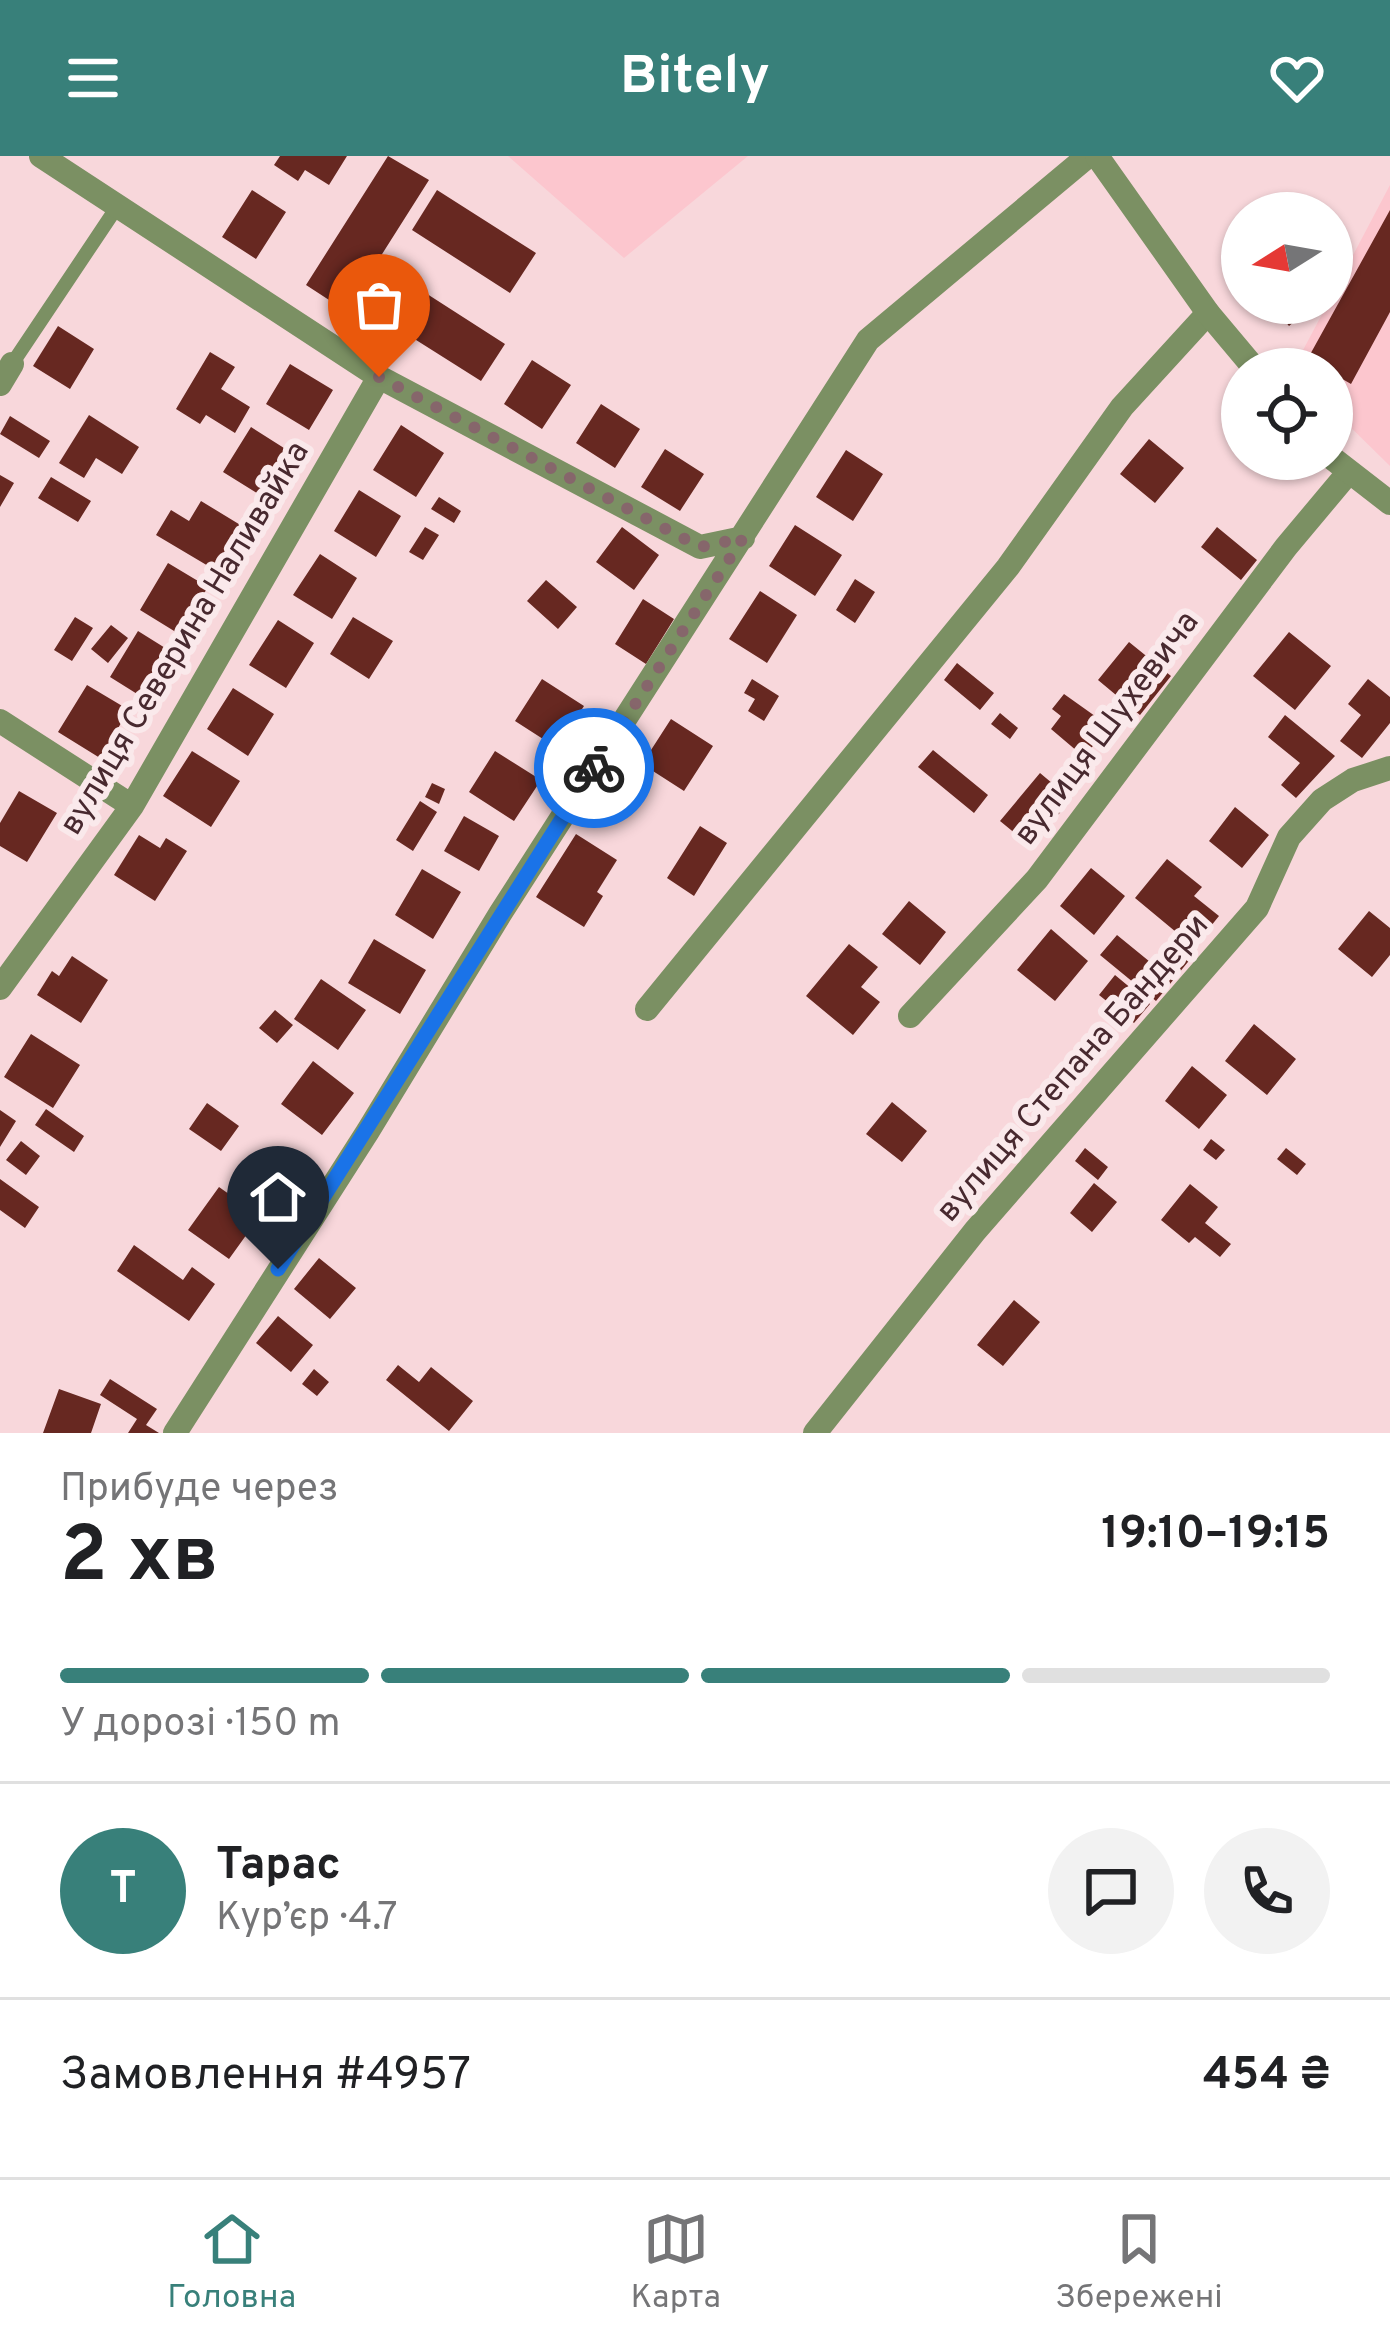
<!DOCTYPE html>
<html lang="uk">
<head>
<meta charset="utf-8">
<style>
	body { margin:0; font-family:Overpass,sans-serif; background:#f2f2f2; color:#202124; height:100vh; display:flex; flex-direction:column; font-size:45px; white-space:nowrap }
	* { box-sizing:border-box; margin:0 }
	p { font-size:39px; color:#757577 }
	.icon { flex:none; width:66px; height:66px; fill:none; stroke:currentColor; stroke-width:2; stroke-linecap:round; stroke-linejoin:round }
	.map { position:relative; height:1277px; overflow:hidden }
	.sheet { display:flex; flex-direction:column; background:#fff; flex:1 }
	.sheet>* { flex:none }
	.needle { width:78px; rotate:259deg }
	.controls { position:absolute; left:1221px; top:36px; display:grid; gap:24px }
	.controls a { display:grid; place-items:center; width:132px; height:132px; border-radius:50%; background:#fff; box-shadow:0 3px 9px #0004; font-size:60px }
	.pin { position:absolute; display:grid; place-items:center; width:102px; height:102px; color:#fff; margin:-123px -51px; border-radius:50% 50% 50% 0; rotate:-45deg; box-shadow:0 0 12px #0007 }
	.pin .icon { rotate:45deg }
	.courier { position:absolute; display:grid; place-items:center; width:120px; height:120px; margin:-60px; border:9px solid #1a73e8; border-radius:50%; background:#fff; color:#222; box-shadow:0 3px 15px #0007 }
	.head em { font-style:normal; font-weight:700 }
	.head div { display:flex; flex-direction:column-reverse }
	.head { display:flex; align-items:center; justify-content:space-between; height:204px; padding:0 60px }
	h1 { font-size:78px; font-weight:700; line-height:90px }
	.bar { display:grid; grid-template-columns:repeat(4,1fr); gap:18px 12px; align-content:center; height:144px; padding:0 60px }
	.bar i { height:15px; border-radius:9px; background:#e0e0e0 }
	.bar .selected { background:#38807a }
	.bar p { grid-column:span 4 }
	.line { display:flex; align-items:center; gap:30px; padding:0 60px; border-top:3px solid #e0e0e0 }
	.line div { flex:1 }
	.round { display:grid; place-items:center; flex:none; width:126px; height:126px; border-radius:63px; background:#f2f2f2 }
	header { display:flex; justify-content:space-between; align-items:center; height:156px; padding:0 60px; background:#38807a; color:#fff; font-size:54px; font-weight:700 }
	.menu { display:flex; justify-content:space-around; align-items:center; height:168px; border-top:3px solid #e0e0e0; background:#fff; font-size:33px; color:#757577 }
	.menu a { display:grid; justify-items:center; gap:6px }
	.menu .selected { color:#38807a }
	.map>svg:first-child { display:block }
</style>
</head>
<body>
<header><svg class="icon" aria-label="menu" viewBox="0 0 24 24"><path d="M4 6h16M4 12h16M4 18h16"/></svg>Bitely<svg class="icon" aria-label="heart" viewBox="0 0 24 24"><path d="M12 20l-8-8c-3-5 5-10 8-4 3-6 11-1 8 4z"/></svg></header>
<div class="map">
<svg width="1390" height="1277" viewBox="0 0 1390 1277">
	<rect width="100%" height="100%" fill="#f8d7db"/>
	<path fill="#fcc6ce" d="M508,0H748L624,102Z
		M1390,29V310L1332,253V213H1293L1328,147H1332V139Z"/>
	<path fill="#672821" d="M280,0H347L329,29L305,14L298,25L274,9Z
		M388,0L429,24L346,155L306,129Z
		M252,34L286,56L256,103L222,81Z
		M437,34L536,97L510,137L412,74Z
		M1390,54V156L1351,228L1332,217V213L1307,204Z
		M410,127L505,188L481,225L386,165Z
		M1270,147H1316L1289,170Z
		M58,170L94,193L70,233L33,210Z
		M210,196L235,211L221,233L250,251L235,277L206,259L200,268L176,253Z
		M532,204L571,229L542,273L504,248Z
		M290,208L333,234L309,274L266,248Z
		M601,248L640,273L615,312L576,287Z
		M89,259L139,291L122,318L96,302L84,322L59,307Z
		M10,260L50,285L39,302L0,278Z
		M401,269L444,297L416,341L373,314Z
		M251,271L295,299L268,344L223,316Z
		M1149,283L1184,312L1155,347L1120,318Z
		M665,293L704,318L680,355L641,331Z
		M846,294L883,318L853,365L816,341Z
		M0,319L14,327L0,351Z
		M51,321L91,345L78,366L38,342Z
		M359,334L401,360L376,401L334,375Z
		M439,341L461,355L454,367L431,353Z
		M201,345L247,373L220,417L156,379L171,354L189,365Z
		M795,369L842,399L815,440L769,410Z
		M425,371L439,379L423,404L409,396Z
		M622,371L659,399L634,434L596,406Z
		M1217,371L1257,404L1241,424L1201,391Z
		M320,398L357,422L332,463L293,439Z
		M168,407L208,431L179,478L140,454Z
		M855,423L875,436L855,467L836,454Z
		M546,424L577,451L558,473L527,445Z
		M760,435L797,459L767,507L729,483Z
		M643,443L674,463L646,508L615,488Z
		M75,461L93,472L72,505L54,494Z
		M353,461L393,485L369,523L330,498Z
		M278,464L314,487L286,532L249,509Z
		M111,469L128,482L108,507L91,493Z
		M138,475L170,495L142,541L110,521Z
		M1289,476L1331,510L1295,554L1253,520Z
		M1129,486L1171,520L1140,559L1098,524Z
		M957,507L994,537L980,554L944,524Z
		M542,523L584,550L557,592L515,565Z
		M752,523L779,540L764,565L748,555L755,543L744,537Z
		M1368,523L1390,541V567L1362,602L1340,585L1361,559L1348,548Z
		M87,529L129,554L100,602L58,576Z
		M233,532L274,558L248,600L207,573Z
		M1064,538L1109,570L1084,601L1051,573L1061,560L1052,553Z
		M1000,557L1018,572L1010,583L991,568Z
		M1285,559L1335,600L1296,642L1281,629L1300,607L1268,581Z
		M671,563L713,590L684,635L642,608Z
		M933,594L988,639L974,657L918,611Z
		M192,595L240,625L211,671L163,640Z
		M495,595L541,624L514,665L469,636Z
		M1040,617L1071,643L1032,691L1000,665Z
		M432,627L445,633L439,648L425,641Z
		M19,635L57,657L27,706L0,690V667Z
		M420,645L437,656L413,695L396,684Z
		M1235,651L1269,679L1242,712L1209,685Z
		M464,660L499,680L479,715L444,695Z
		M700,670L727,687L694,740L667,722Z
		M576,678L617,704L597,736L603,740L584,771L536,741Z
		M139,679L160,692L166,682L187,695L155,745L114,719Z
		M1167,703L1202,731L1194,740L1219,760L1194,791L1135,742Z
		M1091,712L1125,740L1094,779L1060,750Z
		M422,713L461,736L433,783L395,759Z
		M909,745L946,776L920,809L882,778Z
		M1369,755L1390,772V799L1372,821L1338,793Z
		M1051,773L1088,805L1055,845L1017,814Z
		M1117,779L1155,810L1175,787L1192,801L1156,845L1100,799Z
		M374,783L426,814L400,858L348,827Z
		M849,788L878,811L861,831L880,846L853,879L806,840Z
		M72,800L108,824L81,867L37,839L52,815L59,820Z
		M1115,819L1150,848L1134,867L1099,839Z
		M321,823L366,854L338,894L294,863Z
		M275,854L293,869L277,887L259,872Z
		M1254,868L1296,903L1267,939L1225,905Z
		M31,878L80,909L53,952L4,921Z
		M313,905L354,937L322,979L281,948Z
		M1192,910L1227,939L1199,973L1165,945Z
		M892,946L927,975L902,1006L866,978Z
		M207,947L239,970L221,995L189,973Z
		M46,953L84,980L74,996L35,969Z
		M0,954L16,965L0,991Z
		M1211,983L1225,994L1216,1004L1203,994Z
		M21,985L40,1000L26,1019L6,1004Z
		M1085,992L1108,1011L1098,1024L1075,1005Z
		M1286,992L1306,1008L1297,1019L1277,1003Z
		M0,1023L39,1051L25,1072L0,1054Z
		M1094,1027L1117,1046L1092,1076L1070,1057Z
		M1190,1028L1218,1051L1205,1067L1231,1088L1220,1101L1195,1081L1189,1087L1161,1064Z
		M219,1031L260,1060L229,1103L188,1074Z
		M134,1089L183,1124L192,1111L215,1128L189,1165L117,1115Z
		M319,1102L356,1132L330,1163L294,1133Z
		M1014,1144L1040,1166L1003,1210L977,1189Z
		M278,1160L313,1189L291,1216L256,1187Z
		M398,1209L419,1226L431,1211L473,1245L449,1275L386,1224Z
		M314,1213L329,1226L317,1240L302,1228Z
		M110,1223L157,1253L146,1269L159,1277H128L137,1263L100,1239Z
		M59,1233L101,1248L91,1277H43Z"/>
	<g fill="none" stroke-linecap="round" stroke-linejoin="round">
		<path stroke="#7b9063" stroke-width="14" d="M12,208L119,48"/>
		<path stroke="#7b9063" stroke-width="24" d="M41,0L379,221L700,391L743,382
			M0,228L12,208
			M0,565L132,650
			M0,832L132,650L379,221
			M647,853L1008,411L1122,251L1208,157
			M910,860L1037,723L1286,391L1348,317
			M175,1277L368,975L500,758L868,184L1088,0
			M815,1277L975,1075L1257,752L1289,681L1322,644L1353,624L1390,612"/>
		<path stroke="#7b9063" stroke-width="24" d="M1097,0L1208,157L1255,213
			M1332,302L1390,347"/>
	</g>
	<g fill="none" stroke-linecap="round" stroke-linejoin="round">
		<path stroke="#86666b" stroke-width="12" stroke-dasharray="0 21.6" d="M379,221L700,391L743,382L594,612"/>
		<path stroke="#1a73e8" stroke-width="15" d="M278,1113L594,612"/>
	</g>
	<g text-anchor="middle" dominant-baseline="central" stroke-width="12" stroke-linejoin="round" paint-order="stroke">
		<g font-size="33" fill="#48292f" stroke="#fae9eb">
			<text transform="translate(186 483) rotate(-59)">вулиця Северина Наливайка</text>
			<text transform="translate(1108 573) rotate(-53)">вулиця Шухевича</text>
			<text transform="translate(1074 913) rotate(-49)">вулиця Степана Бандери</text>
		</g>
	</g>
</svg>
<div class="controls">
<a><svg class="needle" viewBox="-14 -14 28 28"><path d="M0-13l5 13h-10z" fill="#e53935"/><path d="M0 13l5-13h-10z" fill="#757577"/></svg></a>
<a><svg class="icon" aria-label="locate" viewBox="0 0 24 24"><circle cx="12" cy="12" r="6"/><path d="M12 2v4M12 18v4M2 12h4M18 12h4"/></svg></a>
</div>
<div class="pin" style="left:379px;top:221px;background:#ea580c"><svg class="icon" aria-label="bag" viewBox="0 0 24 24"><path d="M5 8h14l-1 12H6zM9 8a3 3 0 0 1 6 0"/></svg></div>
<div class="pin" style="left:278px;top:1113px;background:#1f2937"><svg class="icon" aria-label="home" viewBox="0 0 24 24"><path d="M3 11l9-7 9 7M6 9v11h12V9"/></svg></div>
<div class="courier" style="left:594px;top:612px"><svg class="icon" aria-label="bike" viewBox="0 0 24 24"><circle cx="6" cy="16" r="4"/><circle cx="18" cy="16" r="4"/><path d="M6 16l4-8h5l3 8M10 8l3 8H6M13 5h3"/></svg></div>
</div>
<section class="sheet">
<div class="head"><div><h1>2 хв</h1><p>Прибуде через</p></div><em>19:10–19:15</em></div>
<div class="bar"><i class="selected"></i><i class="selected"></i><i class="selected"></i><i></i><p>У дорозі · 150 m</p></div>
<div class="line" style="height:216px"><b class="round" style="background:#38807a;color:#fff">Т</b><div><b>Тарас</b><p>Кур’єр · 4.7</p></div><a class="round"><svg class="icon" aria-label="chat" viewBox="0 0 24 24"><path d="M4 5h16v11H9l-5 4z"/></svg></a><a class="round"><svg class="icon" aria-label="phone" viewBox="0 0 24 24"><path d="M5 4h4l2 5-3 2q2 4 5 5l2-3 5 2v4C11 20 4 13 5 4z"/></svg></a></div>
<div class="line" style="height:156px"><div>Замовлення #4957</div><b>454 ₴</b></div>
</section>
<nav class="menu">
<a class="selected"><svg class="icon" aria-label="home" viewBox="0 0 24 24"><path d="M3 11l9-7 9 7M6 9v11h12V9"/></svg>Головна</a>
<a><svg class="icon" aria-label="map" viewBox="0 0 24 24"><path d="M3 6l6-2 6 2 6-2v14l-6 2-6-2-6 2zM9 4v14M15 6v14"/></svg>Карта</a>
<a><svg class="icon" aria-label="saved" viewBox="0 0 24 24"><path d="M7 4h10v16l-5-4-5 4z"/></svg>Збережені</a>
</nav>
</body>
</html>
